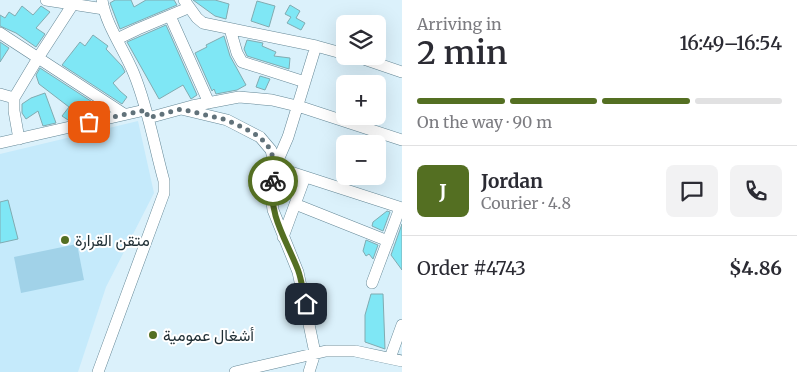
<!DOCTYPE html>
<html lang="en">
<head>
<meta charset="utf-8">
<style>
	body { margin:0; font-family:Merriweather,Vazirmatn,serif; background:#f2f2f3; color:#2b2b33; height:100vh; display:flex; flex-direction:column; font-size:19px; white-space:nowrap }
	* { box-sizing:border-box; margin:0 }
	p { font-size:16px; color:#7c7c81 }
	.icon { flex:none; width:28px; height:28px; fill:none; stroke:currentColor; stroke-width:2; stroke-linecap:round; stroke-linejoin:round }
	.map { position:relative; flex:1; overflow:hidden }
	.drawer { display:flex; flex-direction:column; background:#fff; width:395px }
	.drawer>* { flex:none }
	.fabs { position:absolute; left:336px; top:15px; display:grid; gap:10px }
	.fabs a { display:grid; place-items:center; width:50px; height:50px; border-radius:8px; background:#fff; box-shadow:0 5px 20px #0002; font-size:25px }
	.pin { position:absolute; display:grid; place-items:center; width:42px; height:42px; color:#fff; margin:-21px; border-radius:10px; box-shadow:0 2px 8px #0006 }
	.courier { position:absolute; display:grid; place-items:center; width:50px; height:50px; margin:-25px; border:4px solid #546f22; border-radius:50%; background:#fff; color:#222; box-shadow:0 1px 6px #0007 }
	.headline em { font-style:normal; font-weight:600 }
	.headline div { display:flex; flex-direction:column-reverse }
	.headline { display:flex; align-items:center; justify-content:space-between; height:85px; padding:0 15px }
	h1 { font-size:32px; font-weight:600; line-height:38px }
	.bar { display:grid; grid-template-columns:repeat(4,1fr); gap:8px 5px; align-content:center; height:60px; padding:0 15px }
	.bar i { height:6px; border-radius:4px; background:#e1e1e2 }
	.bar .selected { background:#546f22 }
	.bar p { grid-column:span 4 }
	.line { display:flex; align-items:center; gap:12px; padding:0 15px; border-top:1px solid #e1e1e2 }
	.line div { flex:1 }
	.round { display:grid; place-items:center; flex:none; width:52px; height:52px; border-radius:8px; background:#f2f2f3 }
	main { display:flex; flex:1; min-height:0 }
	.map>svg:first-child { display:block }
</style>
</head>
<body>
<main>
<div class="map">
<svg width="402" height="372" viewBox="0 0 402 372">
	<rect width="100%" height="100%" fill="#dbf1fb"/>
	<path fill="#c5eafb" d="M138,121L154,193L106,287L78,372H0V154Z"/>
	<path fill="#a1d2e8" d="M77,244L84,280L21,293L14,257Z"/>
	<path fill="#7fe7f5" stroke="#81abb1" d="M115,0H131L134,7L146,0H174L177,5L120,29L110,3Z
		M193,0H215L229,4L226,19L215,16Z
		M257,1L275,6L269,27L251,21Z
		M290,5L300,11L296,18L305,23L301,30L287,23L291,17L285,14Z
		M22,6L33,15L41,6L50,12L36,28L45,34L36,47L16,33L0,26V15L5,18L9,12L15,16Z
		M166,25L197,95L191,99L183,85L159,99L127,42Z
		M93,35L108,46L106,49L122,66L125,72L113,83L120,91L127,97L122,104L62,65L80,42L85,46Z
		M224,36L230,56L246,85L237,90L216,94L214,89L212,91L195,53L207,47L206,45Z
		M247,40L263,43L262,46L276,52L274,56L290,58L289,69L247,56L244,49Z
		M0,42L9,48L0,62Z
		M40,68L100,107L94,114L83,115L68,120L62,116L69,107L39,84L36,75Z
		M260,76L270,79L265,90L256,87Z
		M45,93L56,123L43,126L38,111L26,119L22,113V104L31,98Z
		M8,200L18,239L0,243V202Z
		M387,211L390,212L383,231L372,226L373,222Z
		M402,224V270L391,255Z
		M366,240L378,245L373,259L369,254L366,256L363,251Z
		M371,294H383L385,349L365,342V315Z"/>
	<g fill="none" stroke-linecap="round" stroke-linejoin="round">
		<g stroke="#658897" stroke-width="12">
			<path id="street" d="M46,0L104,9
				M184,0L197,18L203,23L316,46L345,54
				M170,16L209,103
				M230,29L237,53L242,62L305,82
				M0,33L124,114
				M117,39L138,29L188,8
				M316,46L288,137L275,167L402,208
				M355,56L402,72
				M0,94L14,98
				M181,109L227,120L260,137L271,150L275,167L271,194L273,210L298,272L315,353L309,372
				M148,118L192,106L239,97L272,100L301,107L402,140
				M19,139L14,111V98L38,58L73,4
				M0,143L145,110
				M295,204L388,241
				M283,237L305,177
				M372,283L400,208
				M390,358L402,325
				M98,372L164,193V181C154,145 148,108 134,74C124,49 106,26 102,0
				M235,372L326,351H355L402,361"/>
		</g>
		<use href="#street" stroke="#fff" stroke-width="11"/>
	</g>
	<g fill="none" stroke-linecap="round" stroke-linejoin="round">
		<path stroke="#61727a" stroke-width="5" stroke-dasharray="0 9" d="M89,122L146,110L148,118L181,109L227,120L244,128L260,137L271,150L275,168L273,181"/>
		<path stroke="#546f22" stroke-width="6" d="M273,181C268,215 286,239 298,270C302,281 303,293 306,304"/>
	</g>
	<g fill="#546f22" stroke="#fff" stroke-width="2">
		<circle cx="65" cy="240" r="5"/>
		<circle cx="153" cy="335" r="5"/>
	</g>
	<g text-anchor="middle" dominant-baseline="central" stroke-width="4" stroke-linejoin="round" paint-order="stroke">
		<g font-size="16" fill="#1f2e34" stroke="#fff" text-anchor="start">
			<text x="75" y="240">متقن القرارة</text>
			<text x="163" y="335">أشغال عمومية</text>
		</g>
	</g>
</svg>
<div class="fabs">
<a><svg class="icon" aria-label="layers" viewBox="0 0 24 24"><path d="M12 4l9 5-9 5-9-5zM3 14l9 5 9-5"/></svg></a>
<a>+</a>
<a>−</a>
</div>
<div class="pin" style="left:89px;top:122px;background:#ea580c"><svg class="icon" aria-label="bag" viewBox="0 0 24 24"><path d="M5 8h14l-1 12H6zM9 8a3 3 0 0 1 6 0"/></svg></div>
<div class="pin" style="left:306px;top:304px;background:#1f2937"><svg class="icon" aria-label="home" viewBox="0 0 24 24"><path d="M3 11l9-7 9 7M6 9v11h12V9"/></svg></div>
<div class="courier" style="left:273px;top:181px"><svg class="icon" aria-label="bike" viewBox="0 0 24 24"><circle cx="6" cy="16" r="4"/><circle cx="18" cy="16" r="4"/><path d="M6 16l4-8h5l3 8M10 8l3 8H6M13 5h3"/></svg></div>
</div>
<section class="drawer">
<div class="headline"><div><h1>2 min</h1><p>Arriving in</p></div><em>16:49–16:54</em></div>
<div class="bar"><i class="selected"></i><i class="selected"></i><i class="selected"></i><i></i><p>On the way · 90 m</p></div>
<div class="line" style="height:90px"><b class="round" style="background:#546f22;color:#fff">J</b><div><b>Jordan</b><p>Courier · 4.8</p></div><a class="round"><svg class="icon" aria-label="chat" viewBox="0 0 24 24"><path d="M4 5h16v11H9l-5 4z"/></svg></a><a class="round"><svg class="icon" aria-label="phone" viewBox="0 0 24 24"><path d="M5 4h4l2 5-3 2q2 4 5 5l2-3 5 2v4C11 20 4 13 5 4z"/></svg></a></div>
<div class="line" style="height:65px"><div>Order #4743</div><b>$4.86</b></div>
</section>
</main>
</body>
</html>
